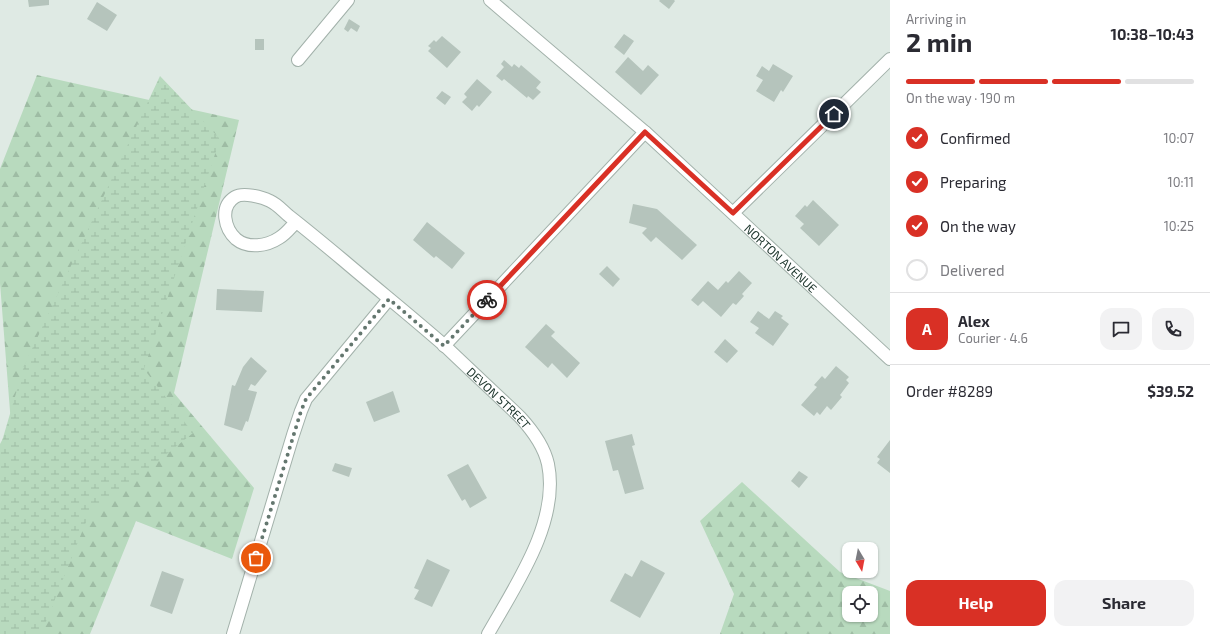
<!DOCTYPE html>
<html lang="en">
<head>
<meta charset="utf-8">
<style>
	body { margin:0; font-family:"Exo 2",sans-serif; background:#f2f2f3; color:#2b2b33; height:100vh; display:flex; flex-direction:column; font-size:15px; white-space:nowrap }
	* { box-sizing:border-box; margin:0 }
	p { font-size:13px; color:#7c7c81 }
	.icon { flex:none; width:22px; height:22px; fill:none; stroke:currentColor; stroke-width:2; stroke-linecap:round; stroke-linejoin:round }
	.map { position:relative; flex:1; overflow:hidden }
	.panel { display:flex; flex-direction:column; background:#fff; width:320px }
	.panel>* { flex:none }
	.needle { width:26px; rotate:170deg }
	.buttons { position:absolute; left:842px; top:542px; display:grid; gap:8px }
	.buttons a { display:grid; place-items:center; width:36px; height:36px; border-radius:8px; background:#fff; box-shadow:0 1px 3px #0004; font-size:20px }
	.pin { position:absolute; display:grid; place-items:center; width:34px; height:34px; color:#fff; margin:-17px; border:2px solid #fff; border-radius:50%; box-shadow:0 1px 4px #0007 }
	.courier { position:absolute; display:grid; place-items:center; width:40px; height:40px; margin:-20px; border:3px solid #d93025; border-radius:50%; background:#fff; color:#222; box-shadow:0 1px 5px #0007 }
	.overview em { font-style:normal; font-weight:700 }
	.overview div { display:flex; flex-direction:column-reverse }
	.overview { display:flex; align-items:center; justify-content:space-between; height:68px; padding:0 16px }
	h1 { font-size:26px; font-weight:700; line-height:30px }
	.bar { display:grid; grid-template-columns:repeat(4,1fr); gap:6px 4px; align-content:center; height:48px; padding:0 16px }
	.bar i { height:5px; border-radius:3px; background:#e1e1e2 }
	.bar .on { background:#d93025 }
	.bar p { grid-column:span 4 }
	.line { display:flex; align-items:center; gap:10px; padding:0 16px; border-top:1px solid #e1e1e2 }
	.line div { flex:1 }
	.round { display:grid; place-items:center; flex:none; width:42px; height:42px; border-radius:12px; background:#f2f2f3 }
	ol { padding:0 16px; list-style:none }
	li { display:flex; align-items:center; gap:12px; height:44px }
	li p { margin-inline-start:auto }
	li .icon { padding:4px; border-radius:50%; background:#d93025; color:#fff; stroke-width:4 }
	li:last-child { color:#7c7c81 }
	li i { width:22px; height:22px; border:2px solid #e1e1e2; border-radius:50% }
	.primary-button { display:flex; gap:8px; margin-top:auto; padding:8px 16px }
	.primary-button a { flex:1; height:46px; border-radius:12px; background:#d93025; color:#fff; font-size:16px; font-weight:700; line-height:46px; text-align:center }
	.primary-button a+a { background:#f2f2f3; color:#2b2b33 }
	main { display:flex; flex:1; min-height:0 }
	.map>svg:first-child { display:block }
</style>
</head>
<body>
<main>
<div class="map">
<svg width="890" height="634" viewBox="0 0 890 634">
	<defs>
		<pattern id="forest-firs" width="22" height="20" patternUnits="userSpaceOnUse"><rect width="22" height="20" fill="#b8dabe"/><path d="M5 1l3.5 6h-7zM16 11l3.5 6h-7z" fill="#9ebca4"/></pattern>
		<pattern id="wetland-marsh" width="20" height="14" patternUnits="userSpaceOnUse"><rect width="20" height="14" fill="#b8dabe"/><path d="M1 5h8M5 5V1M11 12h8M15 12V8" fill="none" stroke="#9ebca4"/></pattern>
	</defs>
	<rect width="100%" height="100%" fill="#dfeae4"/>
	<path fill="url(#forest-firs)" fill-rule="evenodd" d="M37,75L239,120L174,393L254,488L232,559L136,521L90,634H0V444L11,424L0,283V169Z
		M742,482L840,572L890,591V634H720L734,594L700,521ZM849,593H871V615H849Z"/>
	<path fill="url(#wetland-marsh)" d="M160,76L220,139L144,369L193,433L88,517L41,634H0V448L24,366Z"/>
	<path fill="#b5c4bc" d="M28,0H49V5L29,7Z
		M660,0H674L675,1L669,9L659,1Z
		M97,2L117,15L107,31L87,19Z
		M349,19L360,26L357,32L351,28L348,32L344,29Z
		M624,34L634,41L624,55L614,47Z
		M442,36L461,52L447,68L428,51L431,48L428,46L434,40L436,42Z
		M255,39H264V50H255Z
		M628,57L643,71L648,65L659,75L641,95L615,72Z
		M504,60L512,67L514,64L519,68L521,65L541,82L536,88L541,92L533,100L528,96L527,98L504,79L502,81L496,76L504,67L501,64Z
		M773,64L793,76L783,92L781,90L774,102L756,91L763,80L756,76L762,66L769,71Z
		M477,79L492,92L479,107L477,105L472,111L462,102L467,97L464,94Z
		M442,91L451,97L445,105L436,98Z
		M813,200L839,225L819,246L800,228L804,224L795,216L805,205L807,207Z
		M633,204L657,209L697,245L682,260L656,237L651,242L642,233L647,228L629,223Z
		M427,222L465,253L452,269L436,256L434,258L413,240Z
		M607,266L620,279L613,287L599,274Z
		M739,271L752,283L742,294L744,296L736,305L733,303L721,317L703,301L698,306L691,300L708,281L718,290L726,281L728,283Z
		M217,289L264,291L262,312L216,310Z
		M758,311L769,319L775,311L783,316L781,318L789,324L773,346L755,333L759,328L750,322Z
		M546,324L555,332L551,336L580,363L567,378L552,363L548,368L525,347Z
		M725,339L738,351L727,363L714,352Z
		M251,357L267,371L255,386L251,384L248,390L257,392L248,422L246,421L242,431L224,425L232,385L235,386L243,367Z
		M836,366L849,377L846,380L849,383L840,395L842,397L831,410L827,406L820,415L817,412L814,416L801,405L817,387L814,385L822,376L825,379Z
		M393,391L400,412L374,422L366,402Z
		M632,434L635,445L632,446L644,489L625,494L618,470L613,471L605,441Z
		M890,440V473L877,463L880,459L877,457Z
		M335,463L352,468L349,477L332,471Z
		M468,464L487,498L470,508L465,499L462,501L447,475Z
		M799,471L808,477L799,488L791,481Z
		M427,559L450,570L432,607L414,599L419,590L414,588Z
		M641,560L665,573L640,618L610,601L625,573L632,577Z
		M162,571L184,579L172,614L150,606Z"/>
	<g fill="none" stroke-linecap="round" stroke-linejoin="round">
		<g stroke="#a2b1aa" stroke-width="14">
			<g id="minor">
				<path id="s1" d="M490,0L645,132L890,359"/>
				<path d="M298,60L348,0"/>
				<path d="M733,213L890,59"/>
				<path id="s2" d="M296,222C291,227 286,234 279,238C267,246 248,249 236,239C225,229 219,207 235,197C243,192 262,197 270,201C277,204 283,211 289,216C307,230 325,245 343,260C377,289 412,317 445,346C470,370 495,393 520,417C532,430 544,446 548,464C560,522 515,586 488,634"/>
				<path d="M444,346L645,132"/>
				<path d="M233,634L293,435L301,411L306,399L389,299"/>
			</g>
		</g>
		<use href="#minor" stroke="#fff" stroke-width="12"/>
	</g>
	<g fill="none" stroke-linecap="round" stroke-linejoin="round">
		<path stroke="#64776f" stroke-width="4" stroke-dasharray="0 7.2" d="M256,558L301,411L306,399L389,299L444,346L487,300"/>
		<path stroke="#d93025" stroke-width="5" d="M487,300L645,132L733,213L834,114"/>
	</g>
	<g text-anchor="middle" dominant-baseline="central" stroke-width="3" stroke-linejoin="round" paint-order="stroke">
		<g font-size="12" fill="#213930" stroke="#eff6f2">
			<text stroke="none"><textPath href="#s1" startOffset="389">NORTON AVENUE</textPath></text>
			<text stroke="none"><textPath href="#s2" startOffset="456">DEVON STREET</textPath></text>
		</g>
	</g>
</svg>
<div class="buttons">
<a><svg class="needle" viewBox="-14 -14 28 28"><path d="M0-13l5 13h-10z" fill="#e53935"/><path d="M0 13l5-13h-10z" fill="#7c7c81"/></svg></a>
<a><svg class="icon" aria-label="locate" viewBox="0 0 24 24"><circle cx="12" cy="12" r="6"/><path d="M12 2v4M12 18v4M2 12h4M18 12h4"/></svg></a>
</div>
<div class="pin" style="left:256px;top:558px;background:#ea580c"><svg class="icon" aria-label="bag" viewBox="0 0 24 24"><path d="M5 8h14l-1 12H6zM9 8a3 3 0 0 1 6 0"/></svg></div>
<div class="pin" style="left:834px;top:114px;background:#1f2937"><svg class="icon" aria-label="home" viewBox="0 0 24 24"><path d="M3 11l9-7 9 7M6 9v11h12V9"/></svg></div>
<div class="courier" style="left:487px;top:300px"><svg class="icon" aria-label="bike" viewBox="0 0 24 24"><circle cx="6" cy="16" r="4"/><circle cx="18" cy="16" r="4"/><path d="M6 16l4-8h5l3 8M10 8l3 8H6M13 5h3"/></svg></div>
</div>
<section class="panel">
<div class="overview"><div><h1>2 min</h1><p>Arriving in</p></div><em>10:38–10:43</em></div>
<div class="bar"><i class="on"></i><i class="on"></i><i class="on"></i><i></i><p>On the way · 190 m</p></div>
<ol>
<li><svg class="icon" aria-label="check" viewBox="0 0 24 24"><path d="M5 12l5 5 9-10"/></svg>Confirmed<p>10:07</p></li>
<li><svg class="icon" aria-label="check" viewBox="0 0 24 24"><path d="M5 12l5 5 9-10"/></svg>Preparing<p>10:11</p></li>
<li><svg class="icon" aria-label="check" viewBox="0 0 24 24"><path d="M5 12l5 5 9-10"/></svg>On the way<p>10:25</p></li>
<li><i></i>Delivered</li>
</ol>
<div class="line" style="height:72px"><b class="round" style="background:#d93025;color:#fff">A</b><div><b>Alex</b><p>Courier · 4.6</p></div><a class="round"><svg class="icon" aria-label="chat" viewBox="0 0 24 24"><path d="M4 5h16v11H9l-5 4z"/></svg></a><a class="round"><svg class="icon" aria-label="phone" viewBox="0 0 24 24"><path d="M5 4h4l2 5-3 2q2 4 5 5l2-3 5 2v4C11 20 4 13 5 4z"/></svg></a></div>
<div class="line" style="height:52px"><div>Order #8289</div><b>$39.52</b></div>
<div class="primary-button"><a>Help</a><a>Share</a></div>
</section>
</main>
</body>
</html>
